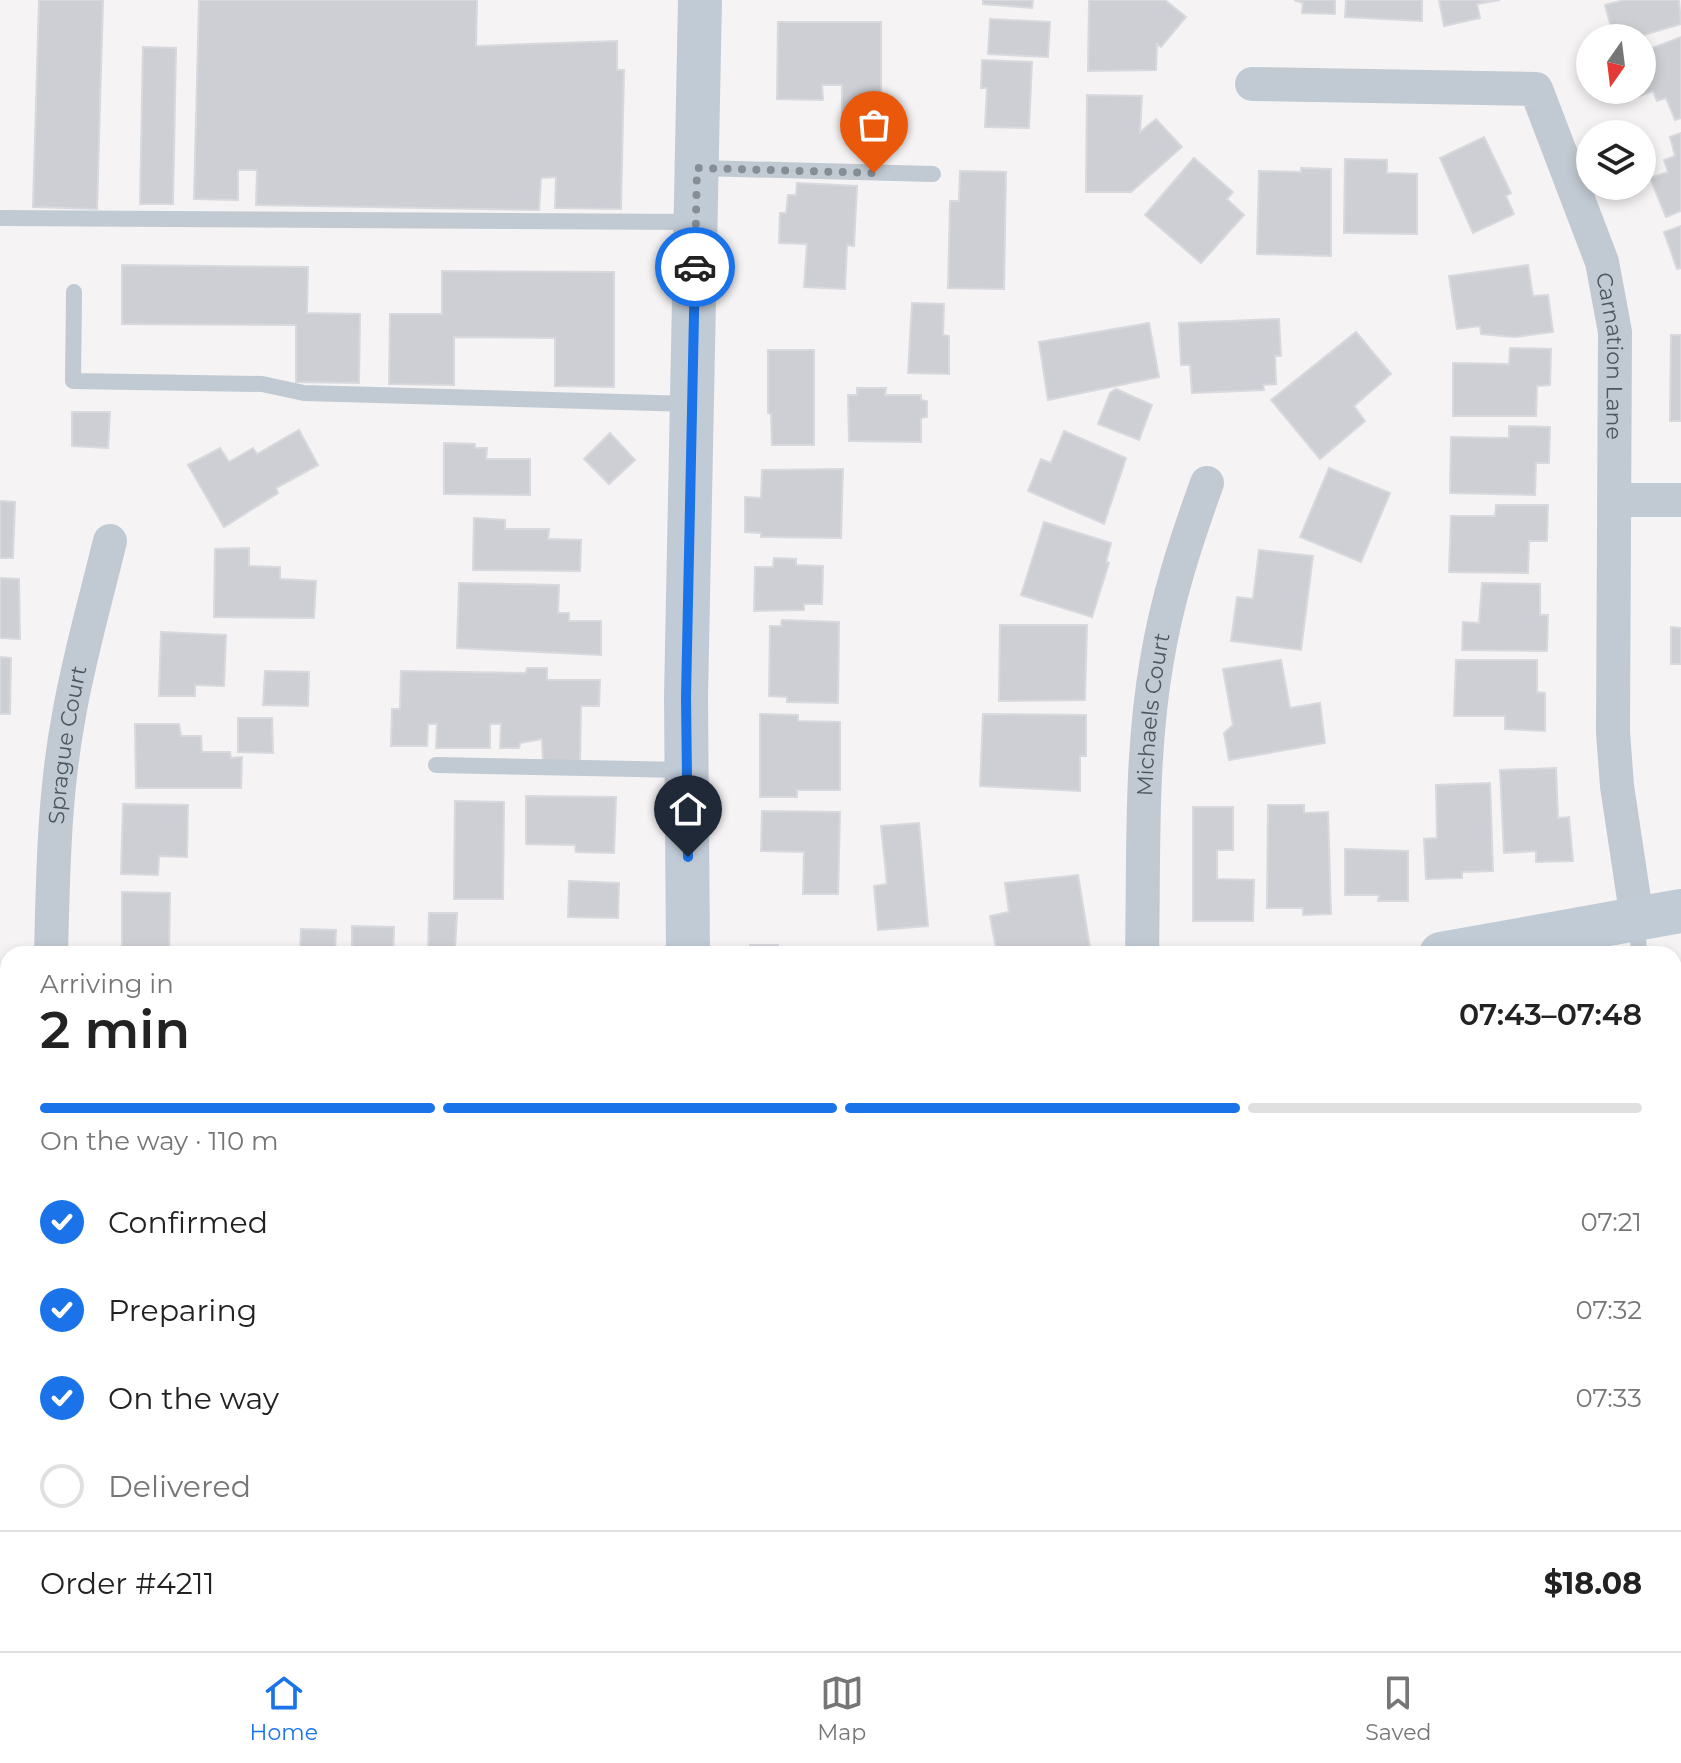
<!DOCTYPE html>
<html lang="en">
<head>
<meta charset="utf-8">
<style>
	body { margin:0; font-family:Montserrat,sans-serif; background:#f2f2f2; color:#222; height:100vh; display:flex; flex-direction:column; font-size:30px; white-space:nowrap }
	* { box-sizing:border-box; margin:0 }
	p { font-size:26px; color:#767676 }
	.icon { flex:none; width:44px; height:44px; fill:none; stroke:currentColor; stroke-width:2; stroke-linecap:round; stroke-linejoin:round }
	.map { position:relative; flex:1; overflow:hidden }
	.sheet { position:absolute; left:0px; top:946px; width:1682px; height:706px; display:flex; flex-direction:column; background:#fff; border-radius:24px 24px 0 0; box-shadow:0 4px 12px #0003 }
	.sheet>* { flex:none }
	.needle { width:52px; rotate:194deg }
	.fabs { position:absolute; left:1576px; top:24px; display:grid; gap:16px }
	.fabs a { display:grid; place-items:center; width:80px; height:80px; border-radius:50%; background:#fff; box-shadow:0 4px 12px #0003; font-size:40px }
	.pin { position:absolute; display:grid; place-items:center; width:68px; height:68px; color:#fff; margin:-82px -34px; border-radius:50% 50% 50% 0; rotate:-45deg; box-shadow:0 0 8px #0007 }
	.pin .icon { rotate:45deg }
	.courier { position:absolute; display:grid; place-items:center; width:80px; height:80px; margin:-40px; border:6px solid #1a73e8; border-radius:50%; background:#fff; color:#222; box-shadow:0 2px 10px #0007 }
	.overview em { font-style:normal; font-weight:600 }
	.overview div { display:flex; flex-direction:column-reverse }
	.overview { display:flex; align-items:center; justify-content:space-between; height:136px; padding:0 40px }
	h1 { font-size:52px; font-weight:600; line-height:60px }
	.bar { display:grid; grid-template-columns:repeat(4,1fr); gap:12px 8px; align-content:center; height:96px; padding:0 40px }
	.bar i { height:10px; border-radius:6px; background:#e0e0e0 }
	.bar .active { background:#1a73e8 }
	.bar p { grid-column:span 4 }
	.line { display:flex; align-items:center; gap:20px; padding:0 40px; border-top:2px solid #e0e0e0 }
	.line div { flex:1 }
	ol { padding:0 40px; list-style:none }
	li { display:flex; align-items:center; gap:24px; height:88px }
	li p { margin-inline-start:auto }
	li .icon { padding:8px; border-radius:50%; background:#1a73e8; color:#fff; stroke-width:4 }
	li:last-child { color:#767676 }
	li i { width:44px; height:44px; border:4px solid #e0e0e0; border-radius:50% }
	.tabs { display:flex; justify-content:space-around; align-items:center; height:112px; border-top:2px solid #e0e0e0; background:#fff; font-size:22px; color:#767676 }
	.tabs a { display:grid; justify-items:center; gap:4px }
	.tabs .active { color:#1a73e8 }
	.map>svg:first-child { display:block }
</style>
</head>
<body>
<div class="map">
<svg width="1681" height="1651" viewBox="0 0 1681 1651">
	<rect width="100%" height="100%" fill="#f5f3f3"/>
	<path fill="#c3f1d5" d="M1473,1644H1575L1577,1651H1469Z"/>
	<path fill="#cdcfd5" stroke="#d7d9de" stroke-width="2" d="M39,0H103L97,209L33,207Z
		M199,0H477L476,46L617,41V70H624L621,209L555,208L556,177L541,178L539,210L256,205L257,170H238V200L194,199Z
		M983,0H1033L1032,8L983,4Z
		M1089,0H1165L1186,17L1161,47L1157,44L1156,70L1088,71Z
		M1294,0H1335V14L1302,13L1303,3Z
		M1346,0H1422V21L1345,17Z
		M1439,0H1500L1477,4L1480,18L1444,26Z
		M1624,0H1679L1681,24L1634,38H1614L1605,5Z
		M990,19L1050,22L1048,57L988,54Z
		M778,22H881V119H842V85H822L823,100L777,99Z
		M1681,37V118L1675,120L1666,98L1657,101L1653,91L1634,98L1630,90H1642V52Z
		M143,47L176,48L173,204H140Z
		M982,60L1032,62L1029,128L985,127L987,88H981Z
		M1087,95L1142,96L1140,132L1156,119L1182,147L1131,192H1086Z
		M1681,133V211L1666,217L1650,178L1668,172L1664,160L1675,156L1670,137Z
		M1484,137L1511,193L1506,196L1514,214L1473,233L1440,158Z
		M1194,158L1233,192L1227,199L1244,215L1201,263L1145,215Z
		M1345,159L1387,160V173L1417,174V234L1344,233Z
		M1301,168L1331,169V256L1257,254L1259,171L1301,172Z
		M960,171L1006,172L1004,289L948,288L950,201H959Z
		M797,183L857,186L854,246L847,245L845,289L804,287L807,244L779,243L780,213H786L788,195H796Z
		M1681,226V268L1677,269L1664,232Z
		M122,265L308,267L307,313L360,314L359,383L296,382V325L122,324Z
		M1528,265L1533,296L1548,295L1553,332L1515,337L1481,334L1480,326L1457,329L1449,276Z
		M442,271L614,272V387L555,386V338L454,337V385L389,384L390,314H442Z
		M912,303L944,304L943,335L949,336V374L908,373Z
		M1279,319L1281,356H1275L1276,384L1263,385L1264,390L1192,393L1190,365H1181L1179,323Z
		M1149,323L1159,377L1048,400L1039,342Z
		M1356,332L1391,374L1354,406L1365,421L1320,459L1271,400Z
		M1671,335H1681V421H1670Z
		M1510,348L1551,349L1550,385L1537,386L1536,416H1453V363L1509,364Z
		M768,350H814V445H772L771,414L768,413Z
		M857,388H886L885,395H921V400L927,401V417L921,418V442L849,441L848,395H857Z
		M1116,389L1152,405L1139,440L1098,424L1110,393Z
		M72,412H110L108,448L72,446Z
		M1509,426L1550,427L1549,463H1536L1535,495L1450,493L1451,437L1509,438Z
		M299,430L318,465L276,488L278,493L224,527L188,465L220,448L229,462L253,448L257,454Z
		M1064,431L1126,458L1104,524L1028,491L1041,459L1051,463Z
		M610,433L635,460L609,484L584,459Z
		M444,443L475,444V448H487L486,459H530V495L444,494Z
		M1329,468L1390,493L1361,562L1300,537Z
		M843,469L841,538L761,537V533L745,532V497L761,498L762,470Z
		M0,501L15,502L13,558H0Z
		M1496,505H1548L1547,541H1529L1528,573L1449,572L1451,516H1495Z
		M474,518L505,520V529H549L548,539L581,540L580,571L473,570Z
		M1044,522L1111,543L1106,562L1109,563L1092,617L1021,595Z
		M249,548V566L280,567V579L316,581L314,618L214,617L215,549Z
		M1259,550L1313,556L1301,650L1231,641L1237,597L1253,599Z
		M774,558L796,559V565L823,566L822,604H804V610L754,611L755,567H773Z
		M0,578L19,579L20,639L0,638Z
		M459,583L559,585L558,613H569V621H601V655L457,648Z
		M1482,583L1540,584V615H1548L1547,651L1462,650L1463,622L1479,623Z
		M782,620L839,622L838,703L787,702V697L769,696L770,626H781Z
		M1000,625H1087L1085,700L999,701Z
		M1671,627L1681,628V664H1671Z
		M161,632L226,635L224,686L195,685V696H159Z
		M0,657L11,658L10,714H0Z
		M1281,660L1290,708L1320,703L1325,743L1229,760L1224,733L1233,725L1223,669Z
		M1456,660H1537V692L1545,693V731L1505,729V716H1454Z
		M527,668H547V680H600L599,706H581L580,761H543L542,739L520,743L519,748H500L501,724H490V748H436L437,724H428L427,746H391L392,709H400L401,671L526,673Z
		M265,671L309,672L308,706L263,705Z
		M760,714L798,715V721L840,722V790H797V797H760Z
		M983,714L1086,715V756H1080V791L980,786Z
		M238,718H272L273,753L238,752Z
		M135,724H179L181,736H201L202,752H230L231,758L242,757L241,788H136Z
		M1556,768L1558,818L1569,817L1573,861L1536,862V851L1504,853L1500,770Z
		M1490,783L1493,871L1462,872V878L1426,879L1424,839L1437,838L1436,785Z
		M526,796L616,797L614,853L576,852L575,845L526,844Z
		M455,801L504,802L503,899H454Z
		M123,804L188,805L187,857L159,856L158,875L121,874Z
		M1268,805H1304V813L1328,812L1331,914L1303,915V908H1267Z
		M1193,807H1233V850H1217V879L1254,880L1253,921H1193Z
		M762,811L840,812L838,894H803L804,852L761,851Z
		M919,823L928,926L878,930L874,886L887,884L881,826Z
		M1345,849L1408,851V901H1378L1379,895H1345Z
		M1078,875L1090,948L1058,954H1045L1044,949L997,954L990,916L1009,912L1005,883Z
		M569,881L619,883L618,918L568,917Z
		M122,892L170,893L169,954H122Z
		M429,913H457L455,949L428,950Z
		M352,926L394,927L393,954H352Z
		M301,929L336,930L335,954H300Z
		M750,945H778V954H750Z
		M1674,1100L1681,1108V1187L1674,1179Z
		M0,1156H8L6,1212H0Z
		M1674,1269L1681,1277V1354L1674,1346Z
		M7,1311H8V1394L0,1391V1330Z
		M0,1568H8V1608H0Z
		M2,1623H8V1644H79V1651H1Z
		M525,1644H562V1651H525Z
		M665,1644H759L760,1651H665Z
		M818,1644H834L842,1651H812Z
		M965,1644H1034L1042,1651H959Z"/>
	<g fill="none" stroke-linecap="round" stroke-linejoin="round">
		<path stroke="#c1cad2" stroke-width="16" d="M699,168L933,174
			M0,218L694,222
			M74,292L73,381L262,384L304,393L691,404
			M436,765L686,770
			M1637,921L1639,954
			M1674,1004L1681,1012
			M500,1651L501,1644"/>
		<g stroke="#c1cad2" stroke-width="34">
			<path id="s1" d="M1252,84L1536,89L1602,262L1615,332L1613,732L1617,786L1637,919"/>
			<path d="M1614,500H1681"/>
			<path id="s2" d="M51,954C53,874 54,794 69,715C79,657 96,599 110,541"/>
			<path id="s3" d="M1142,954C1144,856 1140,757 1157,660C1167,599 1186,541 1207,483"/>
			<path d="M292,1651L293,1644"/>
		</g>
		<path stroke="#c1cbd6" stroke-width="44" d="M688,954L686,697L700,0
			M1441,954L1681,911
			M0,1078H8
			M1157,1644L1165,1651"/>
	</g>
	<g fill="none" stroke-linecap="round" stroke-linejoin="round">
		<path stroke="#868d94" stroke-width="8" stroke-dasharray="0 14.4" d="M695,267L697,168L874,173"/>
		<path stroke="#1a73e8" stroke-width="10" d="M688,857L686,697L695,267"/>
	</g>
	<g text-anchor="middle" dominant-baseline="central" stroke-width="8" stroke-linejoin="round" paint-order="stroke">
		<g font-size="22" fill="#4a5661" stroke="#fff">
			<text stroke="none"><textPath href="#s1" startOffset="564">Carnation Lane</textPath></text>
			<text stroke="none"><textPath href="#s3" startOffset="240">Michaels Court</textPath></text>
			<text stroke="none"><textPath href="#s2" startOffset="210">Sprague Court</textPath></text>
		</g>
	</g>
</svg>
<div class="fabs">
<a><svg class="needle" viewBox="-14 -14 28 28"><path d="M0-13l5 13h-10z" fill="#e53935"/><path d="M0 13l5-13h-10z" fill="#767676"/></svg></a>
<a><svg class="icon" aria-label="layers" viewBox="0 0 24 24"><path d="M12 4l9 5-9 5-9-5zM3 14l9 5 9-5"/></svg></a>
</div>
<div class="pin" style="left:874px;top:173px;background:#ea580c"><svg class="icon" aria-label="bag" viewBox="0 0 24 24"><path d="M5 8h14l-1 12H6zM9 8a3 3 0 0 1 6 0"/></svg></div>
<div class="pin" style="left:688px;top:857px;background:#1f2937"><svg class="icon" aria-label="home" viewBox="0 0 24 24"><path d="M3 11l9-7 9 7M6 9v11h12V9"/></svg></div>
<div class="courier" style="left:695px;top:267px"><svg class="icon" aria-label="car" viewBox="0 0 24 24"><path d="M5 17H2v-5l4-1 3-4h7l3 4 3 1v5h-3M9 17h6M6 11h13"/><circle cx="7" cy="17" r="2"/><circle cx="17" cy="17" r="2"/></svg></div>
<section class="sheet">
<div class="overview"><div><h1>2 min</h1><p>Arriving in</p></div><em>07:43–07:48</em></div>
<div class="bar"><i class="active"></i><i class="active"></i><i class="active"></i><i></i><p>On the way · 110 m</p></div>
<ol>
<li><svg class="icon" aria-label="check" viewBox="0 0 24 24"><path d="M5 12l5 5 9-10"/></svg>Confirmed<p>07:21</p></li>
<li><svg class="icon" aria-label="check" viewBox="0 0 24 24"><path d="M5 12l5 5 9-10"/></svg>Preparing<p>07:32</p></li>
<li><svg class="icon" aria-label="check" viewBox="0 0 24 24"><path d="M5 12l5 5 9-10"/></svg>On the way<p>07:33</p></li>
<li><i></i>Delivered</li>
</ol>
<div class="line" style="height:104px"><div>Order #4211</div><b>$18.08</b></div>
</section>
</div>
<nav class="tabs">
<a class="active"><svg class="icon" aria-label="home" viewBox="0 0 24 24"><path d="M3 11l9-7 9 7M6 9v11h12V9"/></svg>Home</a>
<a><svg class="icon" aria-label="map" viewBox="0 0 24 24"><path d="M3 6l6-2 6 2 6-2v14l-6 2-6-2-6 2zM9 4v14M15 6v14"/></svg>Map</a>
<a><svg class="icon" aria-label="saved" viewBox="0 0 24 24"><path d="M7 4h10v16l-5-4-5 4z"/></svg>Saved</a>
</nav>
</body>
</html>
